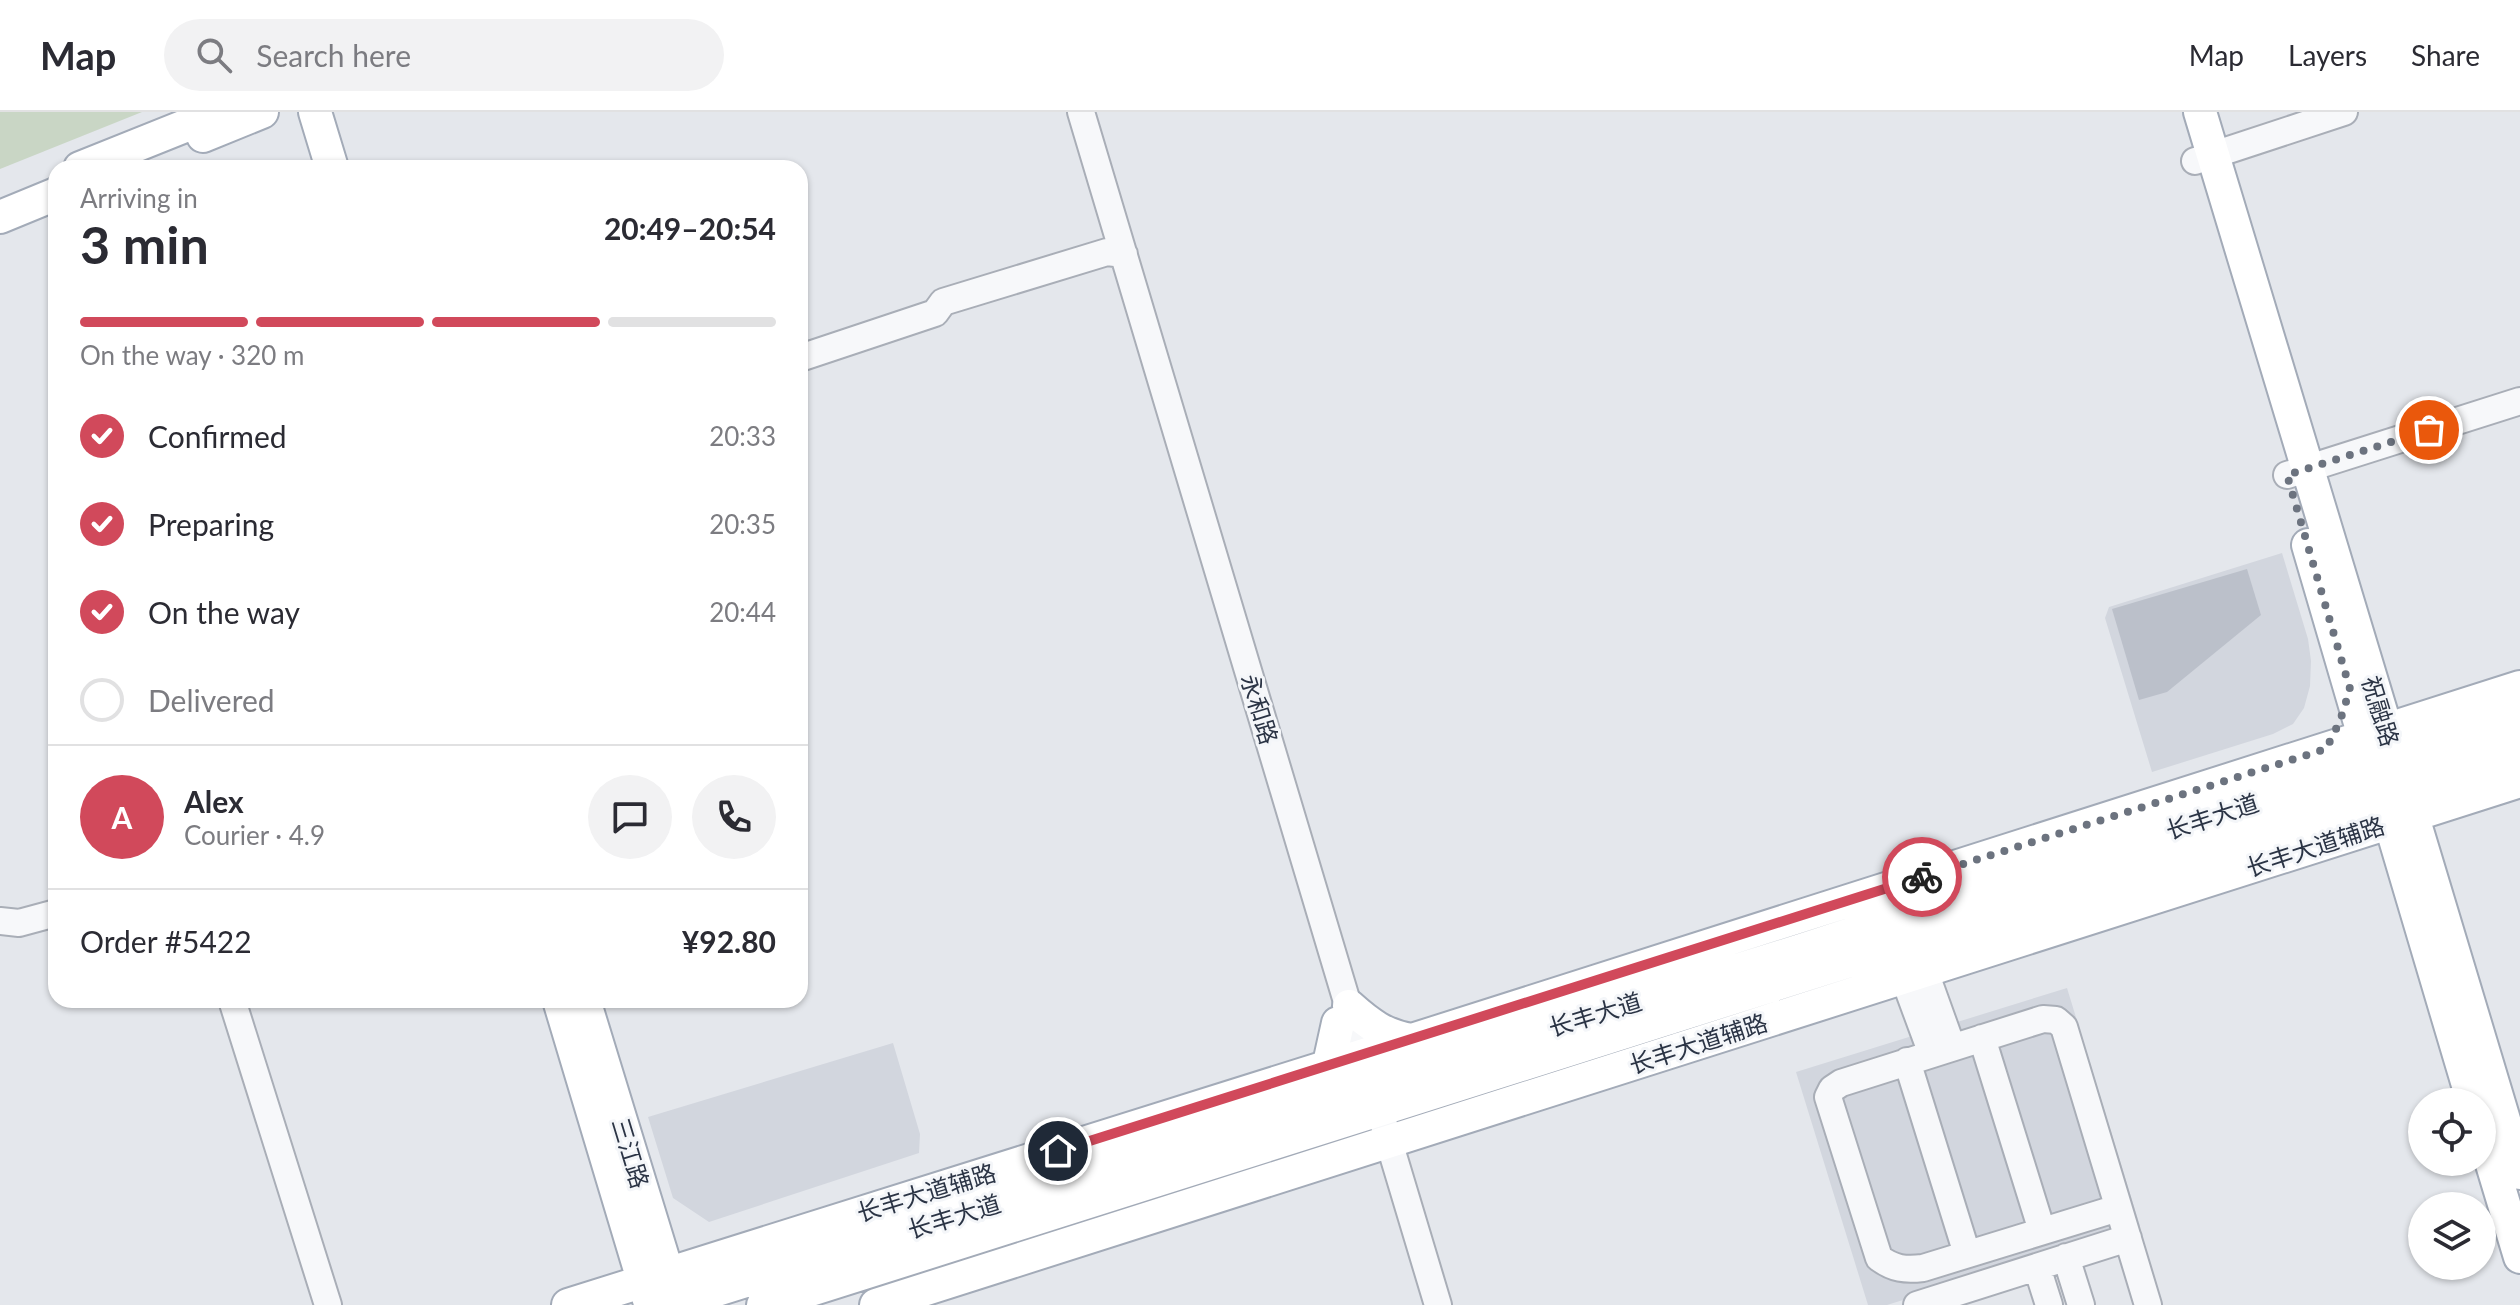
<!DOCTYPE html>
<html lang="en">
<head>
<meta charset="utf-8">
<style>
	body { margin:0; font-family:Lato,"Noto Sans SC",sans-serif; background:#f2f2f3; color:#2b2b33; height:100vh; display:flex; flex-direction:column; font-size:30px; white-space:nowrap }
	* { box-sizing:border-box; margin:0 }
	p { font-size:26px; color:#7c7c81 }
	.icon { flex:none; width:44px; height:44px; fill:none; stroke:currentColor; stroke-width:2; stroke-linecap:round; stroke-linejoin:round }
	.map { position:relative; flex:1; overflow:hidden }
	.details { position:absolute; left:48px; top:48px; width:760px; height:848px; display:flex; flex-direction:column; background:#fff; border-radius:24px; box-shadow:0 2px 6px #0004 }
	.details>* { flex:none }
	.controls { position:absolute; left:2408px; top:976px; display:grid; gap:16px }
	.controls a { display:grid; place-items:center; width:88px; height:88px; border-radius:50%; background:#fff; box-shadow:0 2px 6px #0004; font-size:40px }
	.pin { position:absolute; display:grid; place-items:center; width:68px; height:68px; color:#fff; margin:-34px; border:4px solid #fff; border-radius:50%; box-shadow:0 2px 8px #0007 }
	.courier { position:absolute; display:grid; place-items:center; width:80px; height:80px; margin:-40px; border:6px solid #d1495b; border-radius:50%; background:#fff; color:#222; box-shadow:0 2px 10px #0007 }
	.summary em { font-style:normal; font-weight:700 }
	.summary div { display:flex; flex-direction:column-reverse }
	.summary { display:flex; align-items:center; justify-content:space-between; height:136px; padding:0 32px }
	h1 { font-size:52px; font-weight:700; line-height:60px }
	.bar { display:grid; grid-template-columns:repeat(4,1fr); gap:12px 8px; align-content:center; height:96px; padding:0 32px }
	.bar i { height:10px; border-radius:6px; background:#e1e1e2 }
	.bar .on { background:#d1495b }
	.bar p { grid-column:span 4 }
	.line { display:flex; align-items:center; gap:20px; padding:0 32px; border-top:2px solid #e1e1e2 }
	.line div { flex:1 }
	.round { display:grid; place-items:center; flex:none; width:84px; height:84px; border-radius:42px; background:#f2f2f3 }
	ol { padding:0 32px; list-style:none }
	li { display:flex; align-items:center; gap:24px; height:88px }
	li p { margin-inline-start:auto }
	li .icon { padding:8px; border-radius:50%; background:#d1495b; color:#fff; stroke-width:4 }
	li:last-child { color:#7c7c81 }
	li i { width:44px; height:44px; border:4px solid #e1e1e2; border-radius:50% }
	header { display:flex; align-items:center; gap:48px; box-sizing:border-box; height:112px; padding:0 40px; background:#fff; border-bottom:2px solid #e1e1e2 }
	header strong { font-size:38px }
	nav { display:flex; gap:44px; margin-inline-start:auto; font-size:28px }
	.search { width:560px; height:72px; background:#f2f2f3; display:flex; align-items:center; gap:20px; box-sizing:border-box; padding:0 28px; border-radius:44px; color:#7c7c81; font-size:30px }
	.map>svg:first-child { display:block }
</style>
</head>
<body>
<header>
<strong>Map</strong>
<div class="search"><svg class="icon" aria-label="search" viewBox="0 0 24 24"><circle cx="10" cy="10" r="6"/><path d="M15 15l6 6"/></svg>Search here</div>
<nav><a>Map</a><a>Layers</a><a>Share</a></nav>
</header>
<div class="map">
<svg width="2520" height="1193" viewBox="0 0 2520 1193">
	<rect width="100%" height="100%" fill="#e4e7ec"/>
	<path fill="#d2d6de" d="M2282,441L2308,527L2311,549L2310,574L2304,596L2293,612L2273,622L2152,660L2105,506L2109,495Z
		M2067,876L2140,1114L1887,1193H1868L1796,960Z
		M893,931L920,1022L919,1041L709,1110L673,1086L648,1005Z"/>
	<path fill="#c9d6c5" d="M0,0H142L0,57Z"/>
	<path fill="#bbc0ca" d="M2247,457L2261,503L2167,580L2139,588L2112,497Z"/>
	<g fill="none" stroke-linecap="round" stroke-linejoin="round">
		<g stroke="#a9aeb7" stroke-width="30">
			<path id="minor" d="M1081,0L1368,960
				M2195,49L2344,0
				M800,246L935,201L943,190L1107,140L1124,142
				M2287,363L2520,289
				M0,809L19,811L56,801
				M232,888L328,1193
				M1982,926L2042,1119
				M1932,942L1908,877L1913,862L1929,871L1952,935
				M1907,949L1967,1142
				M1384,1013L1438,1193
				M2118,1096L1923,1156C1905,1158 1894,1157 1879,1146L1828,985L1832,977L1841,971L2043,907L2056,908L2064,915L2148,1193
				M2066,1145L2081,1193
				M2037,1155L2049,1193
				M1917,1193L2128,1126"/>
		</g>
		<g stroke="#a3abb8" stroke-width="36">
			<path id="major" d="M315,0L332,56
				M2200,0L2392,636
				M203,24L262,0
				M80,56L220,0
				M0,105L56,82
				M2308,433L2370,645
				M2407,685L2520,1061
				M2384,690L2473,990
				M559,888L649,1188
				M584,888L674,1182
				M1349,894C1369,912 1385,924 1412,928
				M1325,970L1338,911
				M2482,1019L2520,1145
				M568,1193L1412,928L2520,575
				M669,1193L1801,838L2520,605
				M763,1193L2520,637
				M876,1193L2520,669"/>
		</g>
		<use href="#minor" stroke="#f7f8fa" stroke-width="26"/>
		<use href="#major" stroke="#fff" stroke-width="32"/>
	</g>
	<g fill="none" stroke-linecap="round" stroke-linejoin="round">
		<path stroke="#6c737f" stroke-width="8" stroke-dasharray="0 14.4" d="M1922,765L2326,637L2340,609L2350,577L2287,363L2429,318"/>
		<path stroke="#d1495b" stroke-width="10" d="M1058,1039L1922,765"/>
	</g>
	<g text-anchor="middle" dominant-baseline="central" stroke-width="6" stroke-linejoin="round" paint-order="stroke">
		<g font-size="24" fill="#2b3445" stroke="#f4f6f9">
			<text transform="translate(1260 597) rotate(73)">永和路</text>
			<text transform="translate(2381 599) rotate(73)">祝融路</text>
			<text transform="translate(2212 704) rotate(-18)">长丰大道</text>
			<text transform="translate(2315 734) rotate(-18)">长丰大道辅路</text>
			<text transform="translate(1595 902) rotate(-17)">长丰大道</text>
			<text transform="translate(1698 931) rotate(-18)">长丰大道辅路</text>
			<text transform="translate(631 1041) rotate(73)">三江路</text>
			<text transform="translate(926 1080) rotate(-17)">长丰大道辅路</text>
			<text transform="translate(954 1104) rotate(-17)">长丰大道</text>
		</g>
	</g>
</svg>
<div class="controls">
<a><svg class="icon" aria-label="locate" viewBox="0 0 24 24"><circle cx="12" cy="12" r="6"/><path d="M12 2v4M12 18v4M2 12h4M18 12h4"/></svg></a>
<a><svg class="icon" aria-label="layers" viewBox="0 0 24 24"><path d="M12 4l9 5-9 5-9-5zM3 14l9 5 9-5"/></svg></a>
</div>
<div class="pin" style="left:2429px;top:318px;background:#ea580c"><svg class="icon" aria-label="bag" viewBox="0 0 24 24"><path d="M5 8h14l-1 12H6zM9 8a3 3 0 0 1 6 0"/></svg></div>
<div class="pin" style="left:1058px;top:1039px;background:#1f2937"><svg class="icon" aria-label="home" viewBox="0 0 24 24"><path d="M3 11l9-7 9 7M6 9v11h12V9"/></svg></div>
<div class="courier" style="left:1922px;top:765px"><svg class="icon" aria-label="bike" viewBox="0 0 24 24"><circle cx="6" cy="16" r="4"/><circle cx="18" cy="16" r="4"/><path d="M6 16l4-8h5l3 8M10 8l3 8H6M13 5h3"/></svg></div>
<section class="details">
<div class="summary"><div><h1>3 min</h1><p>Arriving in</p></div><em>20:49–20:54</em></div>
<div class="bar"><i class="on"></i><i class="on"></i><i class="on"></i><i></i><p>On the way · 320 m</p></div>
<ol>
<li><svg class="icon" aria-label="check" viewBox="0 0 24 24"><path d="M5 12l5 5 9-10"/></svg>Confirmed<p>20:33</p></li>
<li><svg class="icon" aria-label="check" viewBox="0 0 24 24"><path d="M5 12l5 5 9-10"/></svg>Preparing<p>20:35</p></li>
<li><svg class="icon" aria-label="check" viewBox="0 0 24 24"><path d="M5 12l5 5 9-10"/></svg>On the way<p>20:44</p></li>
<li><i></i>Delivered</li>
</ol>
<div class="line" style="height:144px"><b class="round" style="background:#d1495b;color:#fff">A</b><div><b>Alex</b><p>Courier · 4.9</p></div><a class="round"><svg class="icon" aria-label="chat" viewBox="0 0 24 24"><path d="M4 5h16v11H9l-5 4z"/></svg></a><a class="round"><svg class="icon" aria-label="phone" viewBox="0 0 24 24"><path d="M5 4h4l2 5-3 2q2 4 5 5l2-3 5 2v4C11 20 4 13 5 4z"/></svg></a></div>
<div class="line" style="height:104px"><div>Order #5422</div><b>¥92.80</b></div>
</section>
</div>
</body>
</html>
